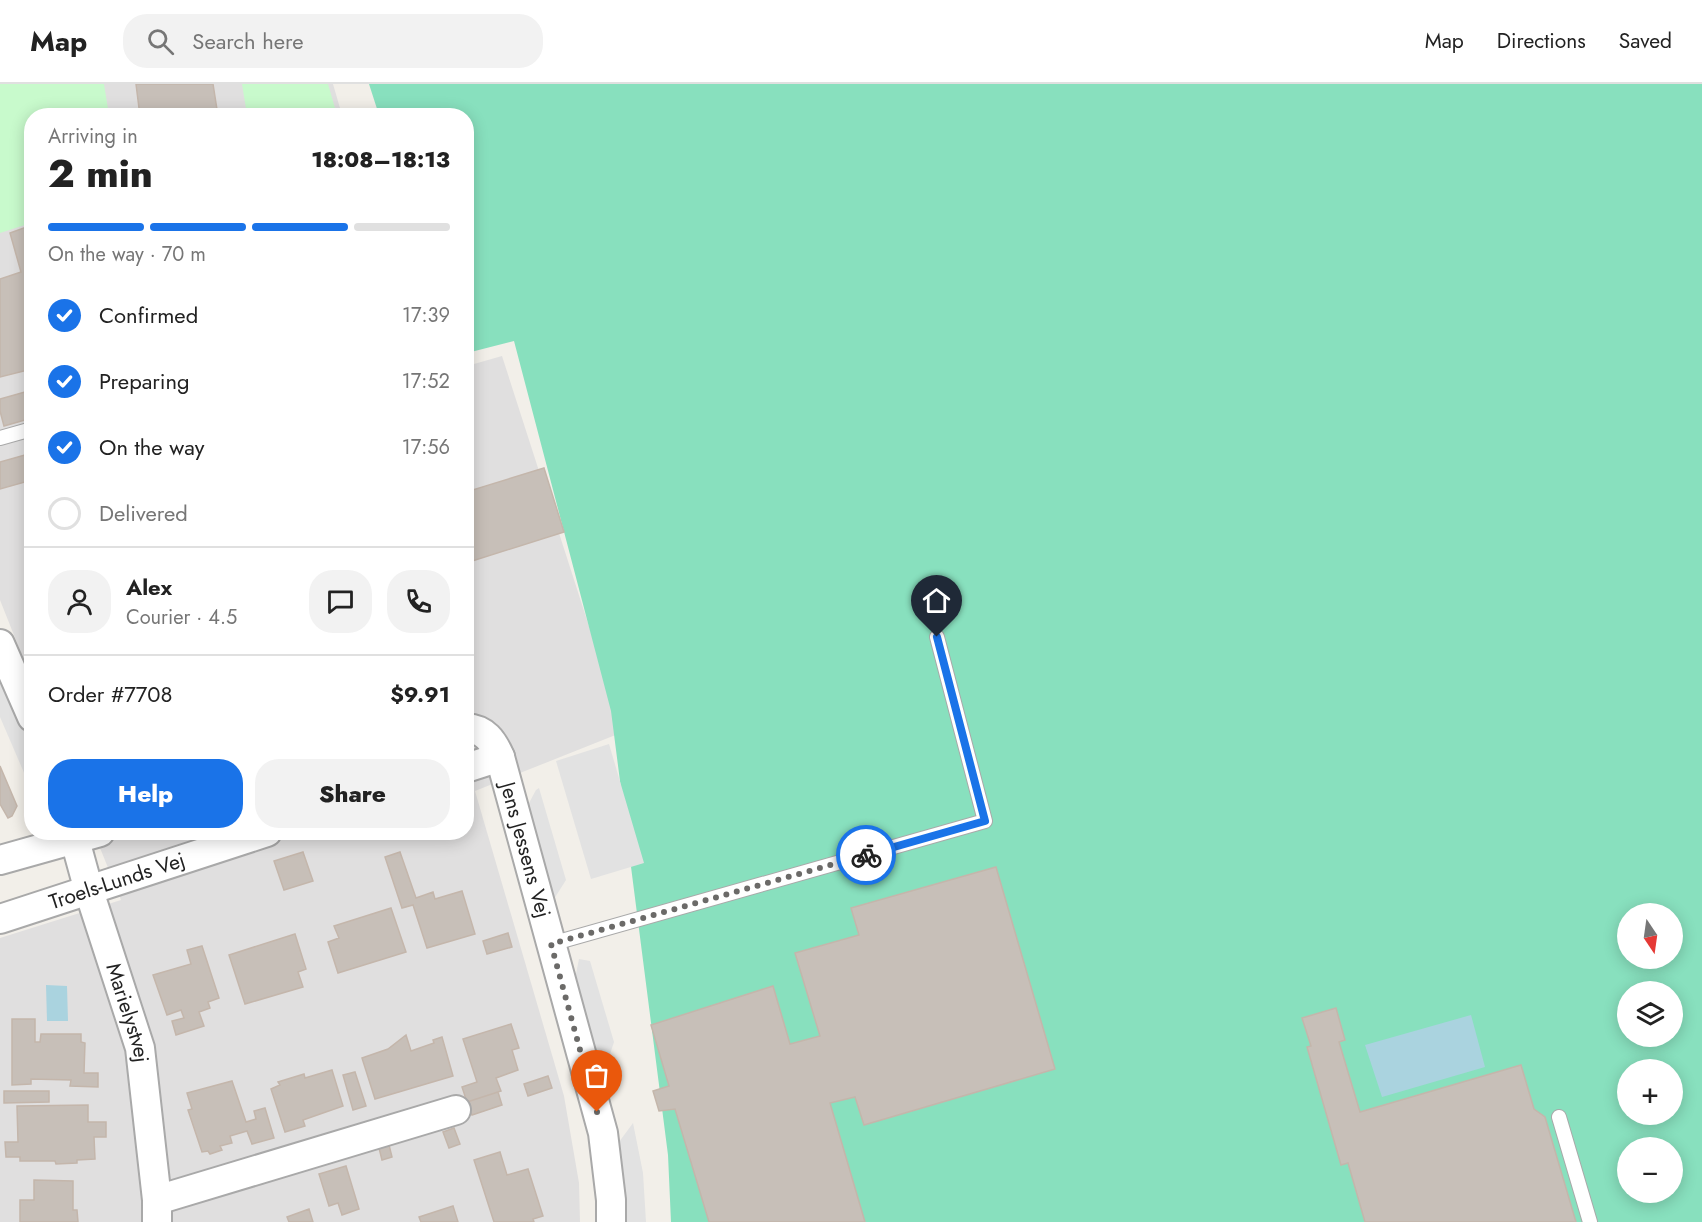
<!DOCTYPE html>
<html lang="en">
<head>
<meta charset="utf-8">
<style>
	body { margin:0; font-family:Jost,sans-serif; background:#f2f2f2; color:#222; height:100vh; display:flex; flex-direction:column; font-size:22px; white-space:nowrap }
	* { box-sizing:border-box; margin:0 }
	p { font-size:20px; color:#767676 }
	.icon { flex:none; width:33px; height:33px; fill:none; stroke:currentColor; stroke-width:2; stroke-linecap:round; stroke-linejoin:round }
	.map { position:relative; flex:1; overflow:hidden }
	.drawer { position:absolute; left:24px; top:24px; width:450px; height:732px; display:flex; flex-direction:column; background:#fff; border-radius:24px; box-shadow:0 3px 15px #0003 }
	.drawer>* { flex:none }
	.needle { width:39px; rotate:167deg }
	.buttons { position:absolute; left:1617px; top:819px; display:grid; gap:12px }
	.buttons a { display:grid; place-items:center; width:66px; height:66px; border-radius:50%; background:#fff; box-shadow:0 3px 15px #0003; font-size:30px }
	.pin { position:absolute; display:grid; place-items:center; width:51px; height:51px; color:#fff; margin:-62px -26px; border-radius:50% 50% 50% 0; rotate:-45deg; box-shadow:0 0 6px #0007 }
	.pin .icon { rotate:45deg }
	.courier { position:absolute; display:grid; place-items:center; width:60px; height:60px; margin:-30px; border:4px solid #1a73e8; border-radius:50%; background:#fff; color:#222; box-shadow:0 2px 8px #0007 }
	.overview em { font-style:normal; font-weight:800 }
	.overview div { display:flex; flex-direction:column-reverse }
	.overview { display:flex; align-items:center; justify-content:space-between; height:102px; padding:0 24px }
	h1 { font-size:39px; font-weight:800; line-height:45px }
	.bar { display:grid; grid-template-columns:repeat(4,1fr); gap:9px 6px; align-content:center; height:72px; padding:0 24px }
	.bar i { height:8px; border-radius:4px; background:#e0e0e0 }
	.bar .on { background:#1a73e8 }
	.bar p { grid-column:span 4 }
	.line { display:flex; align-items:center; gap:15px; padding:0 24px; border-top:2px solid #e0e0e0 }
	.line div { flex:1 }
	.round { display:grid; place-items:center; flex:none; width:63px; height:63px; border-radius:24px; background:#f2f2f2 }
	ol { padding:0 24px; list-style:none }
	li { display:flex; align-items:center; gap:18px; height:66px }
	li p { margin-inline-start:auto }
	li .icon { padding:6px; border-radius:50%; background:#1a73e8; color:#fff; stroke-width:4 }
	li:last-child { color:#767676 }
	li i { width:33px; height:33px; border:3px solid #e0e0e0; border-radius:50% }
	.primary-button { display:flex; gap:12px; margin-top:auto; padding:12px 24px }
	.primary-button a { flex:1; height:69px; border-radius:24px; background:#1a73e8; color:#fff; font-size:24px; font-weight:800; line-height:69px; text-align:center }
	.primary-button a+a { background:#f2f2f2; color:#222 }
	header { display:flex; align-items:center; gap:36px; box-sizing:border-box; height:84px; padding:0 30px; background:#fff; border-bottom:2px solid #e0e0e0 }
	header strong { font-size:28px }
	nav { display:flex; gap:33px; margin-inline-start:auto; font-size:21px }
	.search { width:420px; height:54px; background:#f2f2f2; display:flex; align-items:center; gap:15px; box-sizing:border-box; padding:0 21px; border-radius:24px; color:#767676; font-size:22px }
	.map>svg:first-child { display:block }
</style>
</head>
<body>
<header>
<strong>Map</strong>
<div class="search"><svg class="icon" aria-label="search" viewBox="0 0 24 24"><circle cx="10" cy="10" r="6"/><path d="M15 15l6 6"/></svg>Search here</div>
<nav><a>Map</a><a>Directions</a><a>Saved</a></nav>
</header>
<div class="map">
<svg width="1702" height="1138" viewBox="0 0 1702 1138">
	<rect width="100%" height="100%" fill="#f2efe9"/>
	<path fill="#e0dfdf" d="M0,0H333L342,31L32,32L31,594L0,516Z
		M502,272L623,648L475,707L564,1012L579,1099L580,1138H0V854L121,816L94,749L466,748L467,282Z"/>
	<path fill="#c8facc" d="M0,0H104L109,31L32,32L31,139L0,149Z
		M242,0H328L337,31H247Z"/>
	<path fill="#88e0be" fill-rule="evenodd" d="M369,0H1702V1138H671L668,1071L611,627L514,257L467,269L466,32L379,31ZM1628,830H1672V874H1628ZM1628,908H1672V952H1628ZM1628,986H1672V1030H1628ZM1628,1064H1672V1108H1628Z"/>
	<path fill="#e2e2e2" d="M0,584L31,656V705L0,633Z
		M609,660L644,779L591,795L556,677Z
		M539,704L566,796L554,815L528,721L536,706Z
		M579,875L590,877L614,958L608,976L597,973L575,895Z
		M633,1039L643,1089L646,1138H627L619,1058Z"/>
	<path fill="#aad3df" d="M46,901L67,902L68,937H47Z
		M1471,931L1485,983L1382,1013L1365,961Z"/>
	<path fill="#c7bfb8" stroke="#c4b6ab" stroke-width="1.5" d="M136,0H213L218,32H140Z
		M32,141V285L0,293V195L21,188L10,149Z
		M32,306V334L4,342L0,327V315Z
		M32,369V396L0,405V378Z
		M544,384L564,448L466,479V408Z
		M0,682L17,722L12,732L8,734L0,720Z
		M303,768L313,797L284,806L274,777Z
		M400,768L416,814L433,808L435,815L462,807L475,850L427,864L413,821L402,824L385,773Z
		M996,783L1055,985L864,1041L855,1013L830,1019L865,1138H709L675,1025L659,1027L653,1007L669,1002L651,941L773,902L790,960L820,952L795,869L859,851L851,824Z
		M391,824L406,868L338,889L328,858L339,854L334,842Z
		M508,849L512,863L487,870L483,857Z
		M295,850L306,885L298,888L303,903L245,920L229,871Z
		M202,862L219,914L208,918L210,924L199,928L204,942L176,951L172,937L184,934L181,926L167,931L153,891L191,880L187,866Z
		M1336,924L1345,956L1339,958L1360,1028L1521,981L1534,1025L1545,1033L1576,1138H1365L1348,1079L1341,1081L1307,963L1311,962L1302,934Z
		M12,935H35V958H40L41,950H81V958L85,959L84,989H98V1003L70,1002L71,996L31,995V1000L12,1001Z
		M511,940L519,964L512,966L518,986L496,994L501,1007L467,1018L462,1003L477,998L463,955Z
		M406,951L411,967L434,959L433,956L442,953L453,992L375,1015L362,974L388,965Z
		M332,986L343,1022L303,1036L305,1042L285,1048L271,1005L280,1001L278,998L304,990L305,994Z
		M355,988L366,1022L353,1026L343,991Z
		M548,992L552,1004L528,1012L524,1000Z
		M232,997L246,1038L256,1035L254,1027L265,1024L274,1054L252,1060L247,1047L230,1052L232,1059L220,1062L222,1066L210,1070L208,1067L202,1068L188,1026L192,1025L187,1009Z
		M4,1007H49V1018L4,1019Z
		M498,1008L502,1021L472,1031L467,1018Z
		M88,1021V1038H106V1053H94L95,1075L77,1076V1079L56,1080L55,1077H20V1073H6L5,1058H18L17,1022Z
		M454,1044L460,1060L449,1064L443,1048Z
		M389,1061L392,1073L382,1076L379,1064Z
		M500,1068L507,1091L528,1085L543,1132L533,1135L534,1138H494L474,1076Z
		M346,1082L359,1125L342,1131L338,1119L329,1122L319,1090Z
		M34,1096L73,1097V1126H77L78,1138H20V1116H34Z
		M453,1122L458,1138H421L419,1133Z
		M309,1125L313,1138H289L287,1133Z"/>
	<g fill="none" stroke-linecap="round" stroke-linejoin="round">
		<g stroke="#a9a9a9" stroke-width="16">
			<path id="service" d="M0,354L32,345
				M551,860L985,737L937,553
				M1559,1033L1590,1138"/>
		</g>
		<g stroke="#a9a9a9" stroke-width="32">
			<g id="minor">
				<path d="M0,560L32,633"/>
				<path id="s1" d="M466,644C485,645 493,657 500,673L603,1049L611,1116V1138"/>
				<path d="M466,684L500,673"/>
				<path id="s2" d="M75,748V756L89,807L140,964L157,1116V1138"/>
				<path d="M0,776L100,748"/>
				<path id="s3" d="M0,835L267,748"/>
				<path d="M157,1116L456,1026"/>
			</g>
		</g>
		<use href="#service" stroke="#fff" stroke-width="14"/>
		<use href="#minor" stroke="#fff" stroke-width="28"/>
	</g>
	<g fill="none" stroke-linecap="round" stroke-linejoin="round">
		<path stroke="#6b6a68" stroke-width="6" stroke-dasharray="0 10.8" d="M597,1028L551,860L866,771"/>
		<path stroke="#1a73e8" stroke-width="8" d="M866,771L985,737L937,553"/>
	</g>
	<g text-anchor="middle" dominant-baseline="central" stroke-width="6" stroke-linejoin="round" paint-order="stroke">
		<g font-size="21" fill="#222" stroke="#fff">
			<text stroke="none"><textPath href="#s1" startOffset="144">Jens Jessens Vej</textPath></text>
			<text stroke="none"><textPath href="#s3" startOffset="123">Troels-Lunds Vej</textPath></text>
			<text stroke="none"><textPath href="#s2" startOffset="189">Marielystvej</textPath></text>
		</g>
	</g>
</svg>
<div class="buttons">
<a><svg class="needle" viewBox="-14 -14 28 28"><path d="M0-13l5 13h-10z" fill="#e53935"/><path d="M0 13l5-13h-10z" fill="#767676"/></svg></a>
<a><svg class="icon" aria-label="layers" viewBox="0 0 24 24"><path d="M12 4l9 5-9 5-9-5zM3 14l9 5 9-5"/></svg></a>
<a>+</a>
<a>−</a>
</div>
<div class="pin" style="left:597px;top:1028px;background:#ea580c"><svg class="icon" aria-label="bag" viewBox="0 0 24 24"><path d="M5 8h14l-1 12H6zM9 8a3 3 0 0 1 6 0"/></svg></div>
<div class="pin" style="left:937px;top:553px;background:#1f2937"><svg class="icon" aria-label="home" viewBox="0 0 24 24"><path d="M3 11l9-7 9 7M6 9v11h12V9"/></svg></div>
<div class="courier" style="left:866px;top:771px"><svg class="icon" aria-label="bike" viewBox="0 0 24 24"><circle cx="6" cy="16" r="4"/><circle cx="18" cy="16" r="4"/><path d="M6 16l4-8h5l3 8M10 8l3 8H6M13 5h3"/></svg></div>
<section class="drawer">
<div class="overview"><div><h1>2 min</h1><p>Arriving in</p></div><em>18:08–18:13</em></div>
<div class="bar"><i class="on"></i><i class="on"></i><i class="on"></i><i></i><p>On the way · 70 m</p></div>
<ol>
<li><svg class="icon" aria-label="check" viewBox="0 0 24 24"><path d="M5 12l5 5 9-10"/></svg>Confirmed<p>17:39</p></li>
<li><svg class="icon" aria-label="check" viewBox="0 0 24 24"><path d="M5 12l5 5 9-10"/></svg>Preparing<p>17:52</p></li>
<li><svg class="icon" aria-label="check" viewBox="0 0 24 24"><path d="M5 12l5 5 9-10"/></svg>On the way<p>17:56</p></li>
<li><i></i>Delivered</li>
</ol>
<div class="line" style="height:108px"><a class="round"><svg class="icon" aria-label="person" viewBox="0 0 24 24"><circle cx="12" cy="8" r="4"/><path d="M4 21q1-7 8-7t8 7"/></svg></a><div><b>Alex</b><p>Courier · 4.5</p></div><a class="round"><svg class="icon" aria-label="chat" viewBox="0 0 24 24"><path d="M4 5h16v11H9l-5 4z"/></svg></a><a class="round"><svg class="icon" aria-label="phone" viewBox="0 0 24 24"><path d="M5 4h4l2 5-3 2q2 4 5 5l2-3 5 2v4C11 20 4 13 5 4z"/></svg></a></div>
<div class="line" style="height:78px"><div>Order #7708</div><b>$9.91</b></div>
<div class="primary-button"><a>Help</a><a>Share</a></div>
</section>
</div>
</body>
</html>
